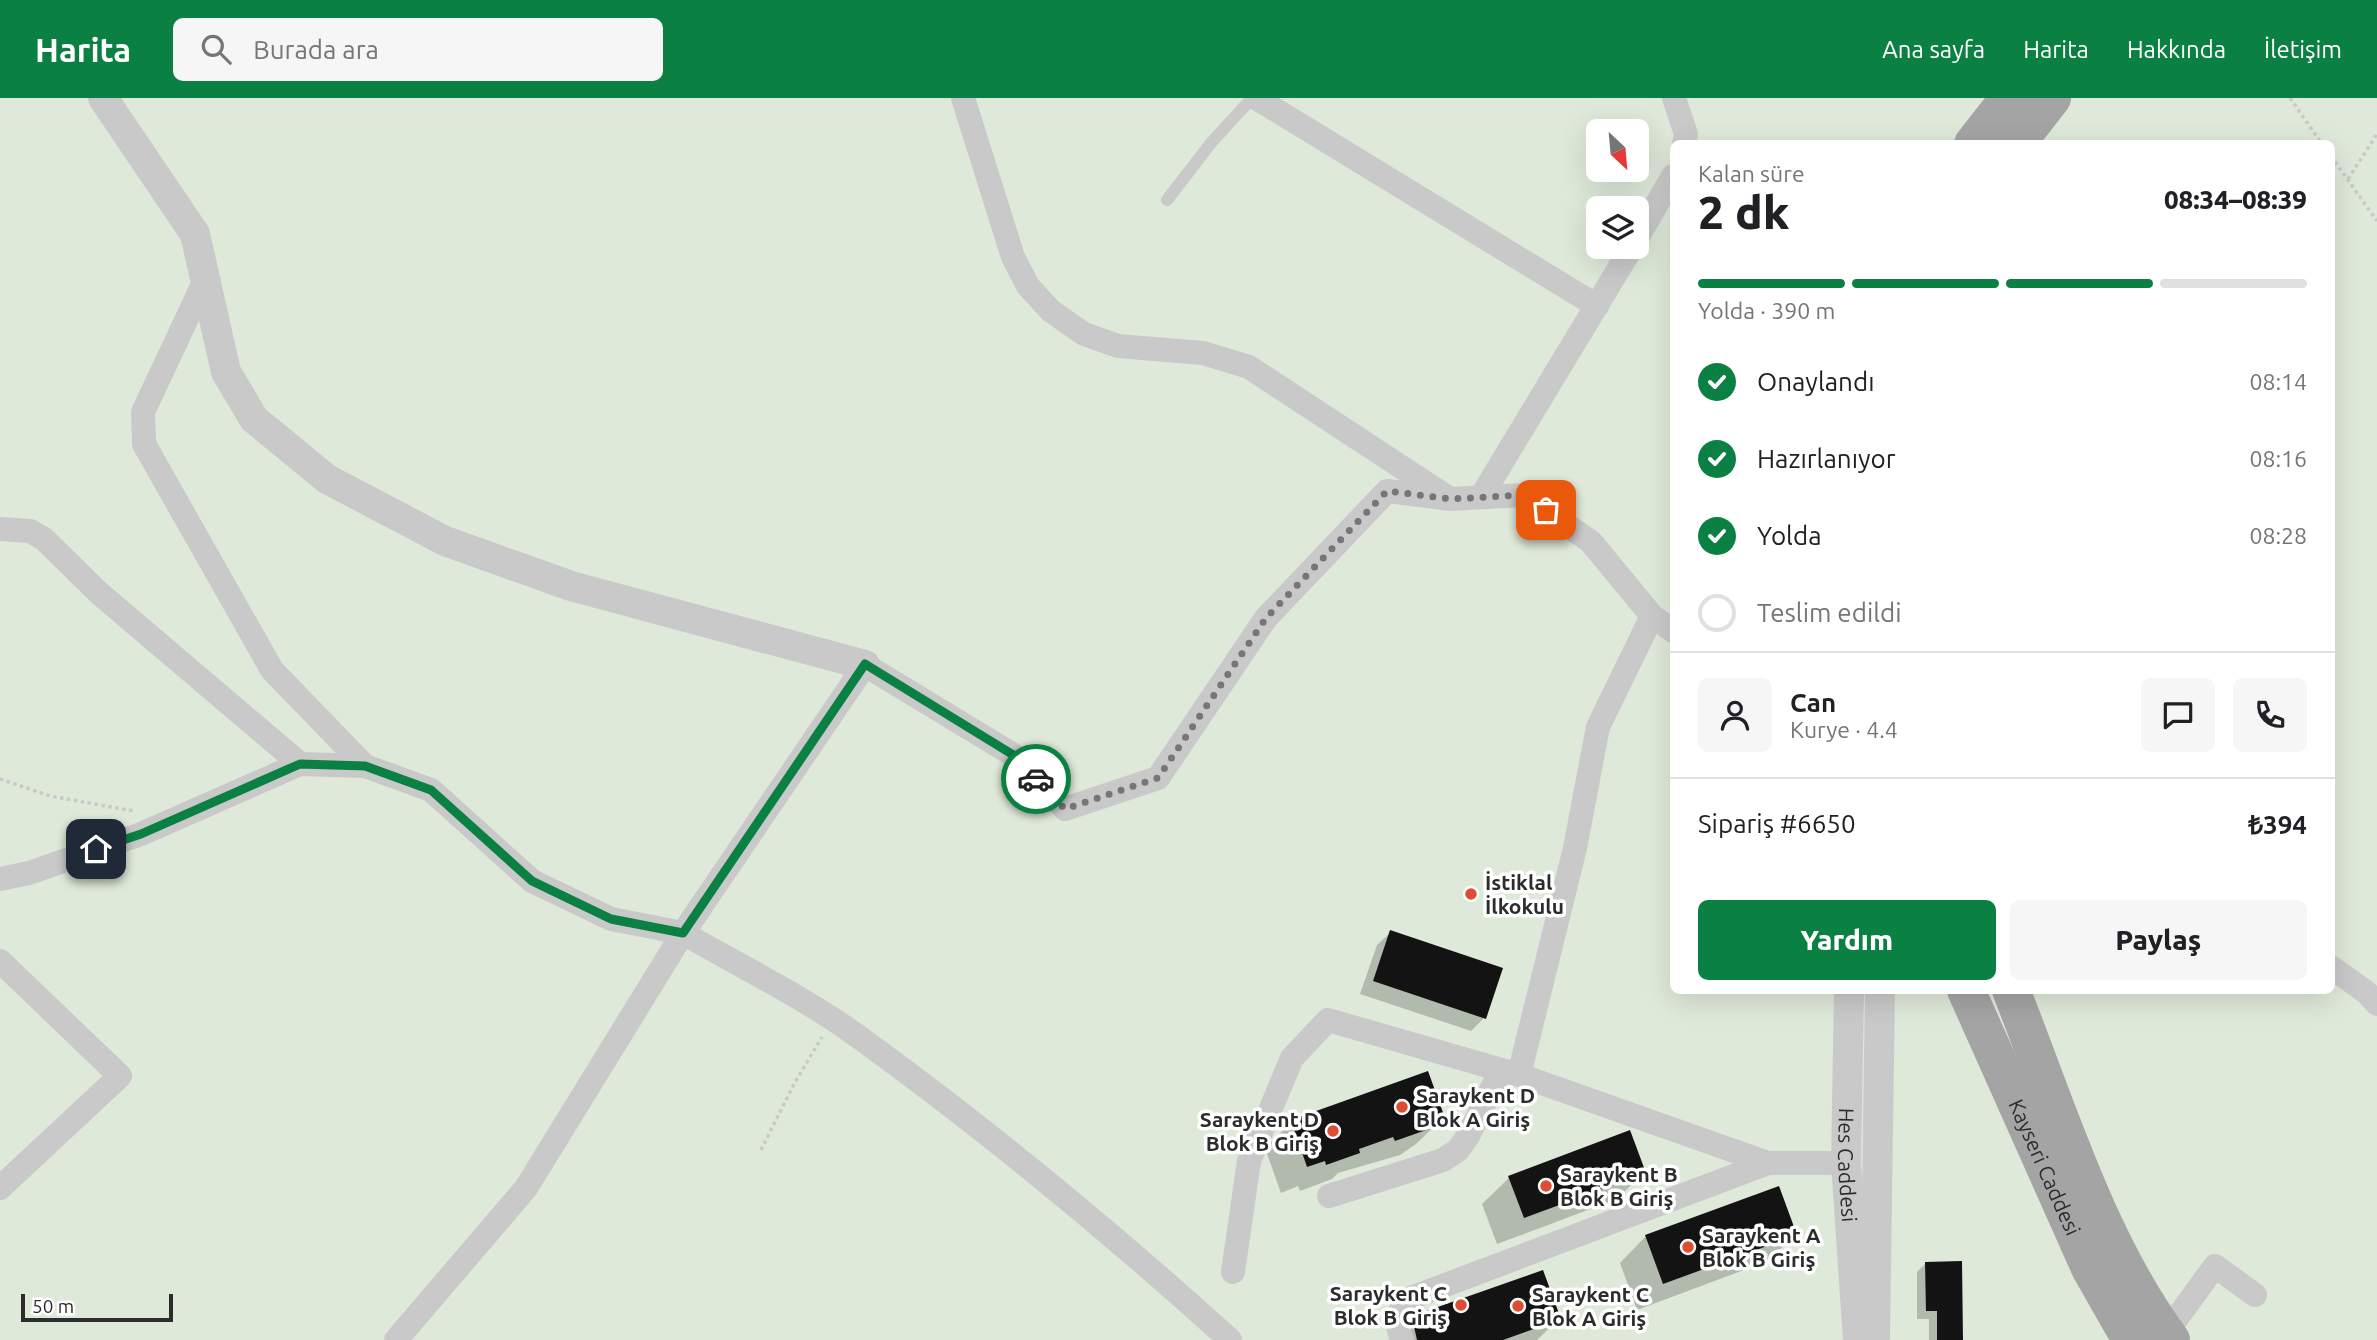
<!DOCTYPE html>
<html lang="tr">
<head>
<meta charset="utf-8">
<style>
	body { margin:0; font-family:Ubuntu,sans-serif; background:#f6f6f6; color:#202124; height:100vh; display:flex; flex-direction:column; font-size:26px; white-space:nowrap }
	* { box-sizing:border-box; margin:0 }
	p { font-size:23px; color:#757577 }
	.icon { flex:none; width:38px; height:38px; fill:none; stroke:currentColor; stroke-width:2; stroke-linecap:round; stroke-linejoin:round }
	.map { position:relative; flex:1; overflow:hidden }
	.side { position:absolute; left:1670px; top:42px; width:665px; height:854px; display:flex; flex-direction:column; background:#fff; border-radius:10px; box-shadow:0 7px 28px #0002 }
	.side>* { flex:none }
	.needle { width:46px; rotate:154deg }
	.tools { position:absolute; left:1586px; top:21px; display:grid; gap:14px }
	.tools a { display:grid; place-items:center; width:63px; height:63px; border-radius:10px; background:#fff; box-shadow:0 7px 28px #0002; font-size:35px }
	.scale { position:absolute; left:21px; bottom:18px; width:152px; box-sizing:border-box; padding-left:7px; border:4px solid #2c2c2c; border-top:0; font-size:19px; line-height:24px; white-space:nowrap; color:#2c2c2c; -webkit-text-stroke:5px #fff; paint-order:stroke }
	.pin { position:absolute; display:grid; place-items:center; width:60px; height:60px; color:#fff; margin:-30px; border-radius:14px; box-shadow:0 4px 10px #0006 }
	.courier { position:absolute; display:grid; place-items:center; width:70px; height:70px; margin:-35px; border:5px solid #0b8043; border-radius:50%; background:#fff; color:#222; box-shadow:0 2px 9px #0007 }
	.head em { font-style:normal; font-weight:800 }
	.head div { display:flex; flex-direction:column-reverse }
	.head { display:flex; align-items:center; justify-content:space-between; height:119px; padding:0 28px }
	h1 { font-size:46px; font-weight:800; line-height:52px }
	.bar { display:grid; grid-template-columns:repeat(4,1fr); gap:10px 7px; align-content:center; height:84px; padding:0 28px }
	.bar i { height:9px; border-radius:5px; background:#e0e0e0 }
	.bar .current { background:#0b8043 }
	.bar p { grid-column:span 4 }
	.line { display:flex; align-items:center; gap:18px; padding:0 28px; border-top:2px solid #e0e0e0 }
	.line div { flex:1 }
	.round { display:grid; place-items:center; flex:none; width:74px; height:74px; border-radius:10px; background:#f6f6f6 }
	ol { padding:0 28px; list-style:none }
	li { display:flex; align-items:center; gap:21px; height:77px }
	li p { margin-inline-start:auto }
	li .icon { padding:7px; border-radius:50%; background:#0b8043; color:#fff; stroke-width:4 }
	li:last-child { color:#757577 }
	li i { width:38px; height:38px; border:4px solid #e0e0e0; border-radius:50% }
	.action { display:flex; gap:14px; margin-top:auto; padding:14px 28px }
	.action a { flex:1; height:80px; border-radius:10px; background:#0b8043; color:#fff; font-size:28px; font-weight:800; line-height:80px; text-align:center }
	.action a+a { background:#f6f6f6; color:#202124 }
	header { display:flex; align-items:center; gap:42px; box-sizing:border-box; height:98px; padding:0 35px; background:#0b8043; color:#fff }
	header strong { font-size:33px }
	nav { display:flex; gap:38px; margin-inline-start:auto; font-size:24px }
	.search { width:490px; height:63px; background:#f6f6f6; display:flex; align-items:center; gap:18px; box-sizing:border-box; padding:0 24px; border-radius:10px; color:#757577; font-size:26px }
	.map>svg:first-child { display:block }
</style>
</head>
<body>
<header>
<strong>Harita</strong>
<div class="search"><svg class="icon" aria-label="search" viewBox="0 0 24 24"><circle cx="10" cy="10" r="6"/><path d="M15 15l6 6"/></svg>Burada ara</div>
<nav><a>Ana sayfa</a><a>Harita</a><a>Hakkında</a><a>İletişim</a></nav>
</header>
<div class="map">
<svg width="2377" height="1242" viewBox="0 0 2377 1242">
	<rect width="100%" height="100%" fill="#fff"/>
	<path fill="#dee9d9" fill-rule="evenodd" d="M0,0H2377V1242H0ZM1598,33H1636V72H1598ZM1673,46H2331V892H1673ZM1598,110H1636V149H1598Z"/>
	<path fill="#0003" d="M1391,834L1484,920L1471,933L1360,896L1377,847Z
		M1427,975L1443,1020L1416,1046L1400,1057L1338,1075L1332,1081L1300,1093L1298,1088L1281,1095L1265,1050L1292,1024Z
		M1644,1074L1617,1101L1497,1146L1482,1106L1509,1080Z
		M1795,1137L1768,1163L1637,1212L1620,1165L1646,1138Z
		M1926,1165L1961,1242H1929V1221H1917V1174Z
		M1415,1221H1559L1537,1242H1394Z"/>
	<path fill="#131313" d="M1390,832L1503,870L1486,921L1373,883Z
		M1428,973L1445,1020L1428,1026L1429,1031L1395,1043L1393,1039L1359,1051L1360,1055L1326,1067L1325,1063L1307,1069L1291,1022Z
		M1630,1032L1646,1075L1524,1120L1508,1078Z
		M1779,1088L1797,1137L1663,1186L1645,1137Z
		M1962,1163L1963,1242H1937V1213H1926L1925,1164Z
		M1543,1172L1561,1221L1503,1242H1417L1413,1224L1415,1217Z"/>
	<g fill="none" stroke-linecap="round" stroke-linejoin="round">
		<path stroke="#c9c9c9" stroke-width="3.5" stroke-dasharray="3.5 3.5" stroke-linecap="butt" d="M2290,0L2322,46
			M2331,58L2377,123
			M2348,81L2377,36
			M0,681L50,698L134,713
			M761,1052L794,986L822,939"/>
		<path stroke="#c9c9c9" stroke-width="12" d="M1167,102L1211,45L1252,0"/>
		<path stroke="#c9c9c9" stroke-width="24" d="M963,0L1013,159L1028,188L1051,213L1084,236L1118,248L1203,255L1249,269L1444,397
			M1256,0L1597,208
			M1674,0L1686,36L1684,46
			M1636,142L1673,78
			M205,182L143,314L144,346L272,572L365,668
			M1481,399L1632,149
			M0,431L30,433L44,441L99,495L300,666
			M1652,518L1598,629L1575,750L1519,977L1768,1065H1846
			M0,781L29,775L141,736L300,666L365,668L431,692L532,783L611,821L683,835L865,567L1015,658L1065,711L1158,680L1266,520L1387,393L1451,401L1524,397L1591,444L1652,518L1673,533
			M0,863L120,978L0,1090
			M2331,869L2366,894L2377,906
			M1329,1098L1443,1062L1458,1052L1468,1038L1501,972
			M1233,1174L1249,1063L1292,960L1328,922L1519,977
			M2166,1235L2215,1168L2255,1197
			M396,1242L526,1090L683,835C738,867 805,900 856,937C986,1031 1111,1134 1230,1242
			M1402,1242C1395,1225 1396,1212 1411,1200L1768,1065"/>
		<g stroke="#c9c9c9" stroke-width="30">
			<path d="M103,0L195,136L226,274L254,321L327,381L445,443L571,488L865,567"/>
			<path id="s1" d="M1849,892L1846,1065L1858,1242"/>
			<path d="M1875,1238L1880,892"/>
		</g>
		<g stroke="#a4a4a4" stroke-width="38">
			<path d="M1973,46L2009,0"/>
			<path d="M2016,46L2052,0"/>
			<path id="s2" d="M1966,892L2090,1170L2131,1242"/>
			<path d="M2011,892C2057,1008 2097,1142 2171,1242"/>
		</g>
	</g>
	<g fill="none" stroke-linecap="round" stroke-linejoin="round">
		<path stroke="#767676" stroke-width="7" stroke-dasharray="0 12.6" d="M1036,681L1065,711L1158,680L1266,520L1387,393L1451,401L1524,397L1546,412"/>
		<path stroke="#0b8043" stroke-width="9" d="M96,751L141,736L300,666L365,668L431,692L532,783L611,821L683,835L865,566L1015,658L1036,681"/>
	</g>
	<g fill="#de4d32" stroke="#fff" stroke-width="2.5">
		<circle cx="1471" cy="796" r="7"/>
		<circle cx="1402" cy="1009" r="7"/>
		<circle cx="1333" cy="1033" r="7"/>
		<circle cx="1546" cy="1088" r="7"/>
		<circle cx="1688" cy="1149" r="7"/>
		<circle cx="1461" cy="1207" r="7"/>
		<circle cx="1518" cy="1208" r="7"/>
	</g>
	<g text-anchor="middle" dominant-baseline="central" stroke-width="7" stroke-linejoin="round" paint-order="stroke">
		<g font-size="21" font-weight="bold" fill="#2c2c2c" stroke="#fff" text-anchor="start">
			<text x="1485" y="784">İstiklal<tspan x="1485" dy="24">İlkokulu</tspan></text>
			<text x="1416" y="997">Saraykent D<tspan x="1416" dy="24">Blok A Giriş</tspan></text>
			<text x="1319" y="1021" text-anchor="end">Saraykent D<tspan x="1319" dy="24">Blok B Giriş</tspan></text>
			<text x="1560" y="1076">Saraykent B<tspan x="1560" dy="24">Blok B Giriş</tspan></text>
			<text x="1702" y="1137">Saraykent A<tspan x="1702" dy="24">Blok B Giriş</tspan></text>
			<text x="1447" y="1195" text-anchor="end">Saraykent C<tspan x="1447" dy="24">Blok B Giriş</tspan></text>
			<text x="1532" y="1196">Saraykent C<tspan x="1532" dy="24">Blok A Giriş</tspan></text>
		</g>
		<g font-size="21" fill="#2c2c2c" stroke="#fff">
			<text stroke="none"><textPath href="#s1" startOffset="175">Hes Caddesi</textPath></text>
			<text stroke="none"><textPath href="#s2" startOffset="194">Kayseri Caddesi</textPath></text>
		</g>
	</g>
</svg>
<div class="tools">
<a><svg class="needle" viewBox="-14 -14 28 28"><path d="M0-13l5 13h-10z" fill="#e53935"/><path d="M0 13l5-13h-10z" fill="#757577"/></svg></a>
<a><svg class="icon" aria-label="layers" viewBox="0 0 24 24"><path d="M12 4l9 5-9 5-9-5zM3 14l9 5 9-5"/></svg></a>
</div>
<div class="scale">50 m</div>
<div class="pin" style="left:1546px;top:412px;background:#ea580c"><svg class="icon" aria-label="bag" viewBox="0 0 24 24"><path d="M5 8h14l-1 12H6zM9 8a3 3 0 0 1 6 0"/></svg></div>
<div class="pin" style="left:96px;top:751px;background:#1f2937"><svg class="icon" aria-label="home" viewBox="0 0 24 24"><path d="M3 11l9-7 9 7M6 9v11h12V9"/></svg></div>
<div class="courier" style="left:1036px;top:681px"><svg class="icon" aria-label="car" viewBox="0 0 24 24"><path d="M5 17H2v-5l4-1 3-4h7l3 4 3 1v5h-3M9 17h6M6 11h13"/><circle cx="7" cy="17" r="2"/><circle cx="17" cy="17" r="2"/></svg></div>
<section class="side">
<div class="head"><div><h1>2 dk</h1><p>Kalan süre</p></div><em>08:34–08:39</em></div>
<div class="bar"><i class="current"></i><i class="current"></i><i class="current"></i><i></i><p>Yolda · 390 m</p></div>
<ol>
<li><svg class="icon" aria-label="check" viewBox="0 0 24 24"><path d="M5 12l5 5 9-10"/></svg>Onaylandı<p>08:14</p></li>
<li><svg class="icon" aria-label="check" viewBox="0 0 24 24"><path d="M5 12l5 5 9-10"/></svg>Hazırlanıyor<p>08:16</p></li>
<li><svg class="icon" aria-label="check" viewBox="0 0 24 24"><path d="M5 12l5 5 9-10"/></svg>Yolda<p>08:28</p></li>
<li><i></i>Teslim edildi</li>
</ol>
<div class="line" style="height:126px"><a class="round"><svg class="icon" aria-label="person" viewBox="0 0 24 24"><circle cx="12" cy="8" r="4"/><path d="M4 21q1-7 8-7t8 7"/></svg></a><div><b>Can</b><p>Kurye · 4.4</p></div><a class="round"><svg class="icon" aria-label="chat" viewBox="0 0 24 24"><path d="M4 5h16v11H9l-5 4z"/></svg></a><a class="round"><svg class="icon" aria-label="phone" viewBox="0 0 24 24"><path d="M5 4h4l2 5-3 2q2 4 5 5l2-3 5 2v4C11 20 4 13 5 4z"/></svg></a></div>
<div class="line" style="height:91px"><div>Sipariş #6650</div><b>₺394</b></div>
<div class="action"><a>Yardım</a><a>Paylaş</a></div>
</section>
</div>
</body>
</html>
